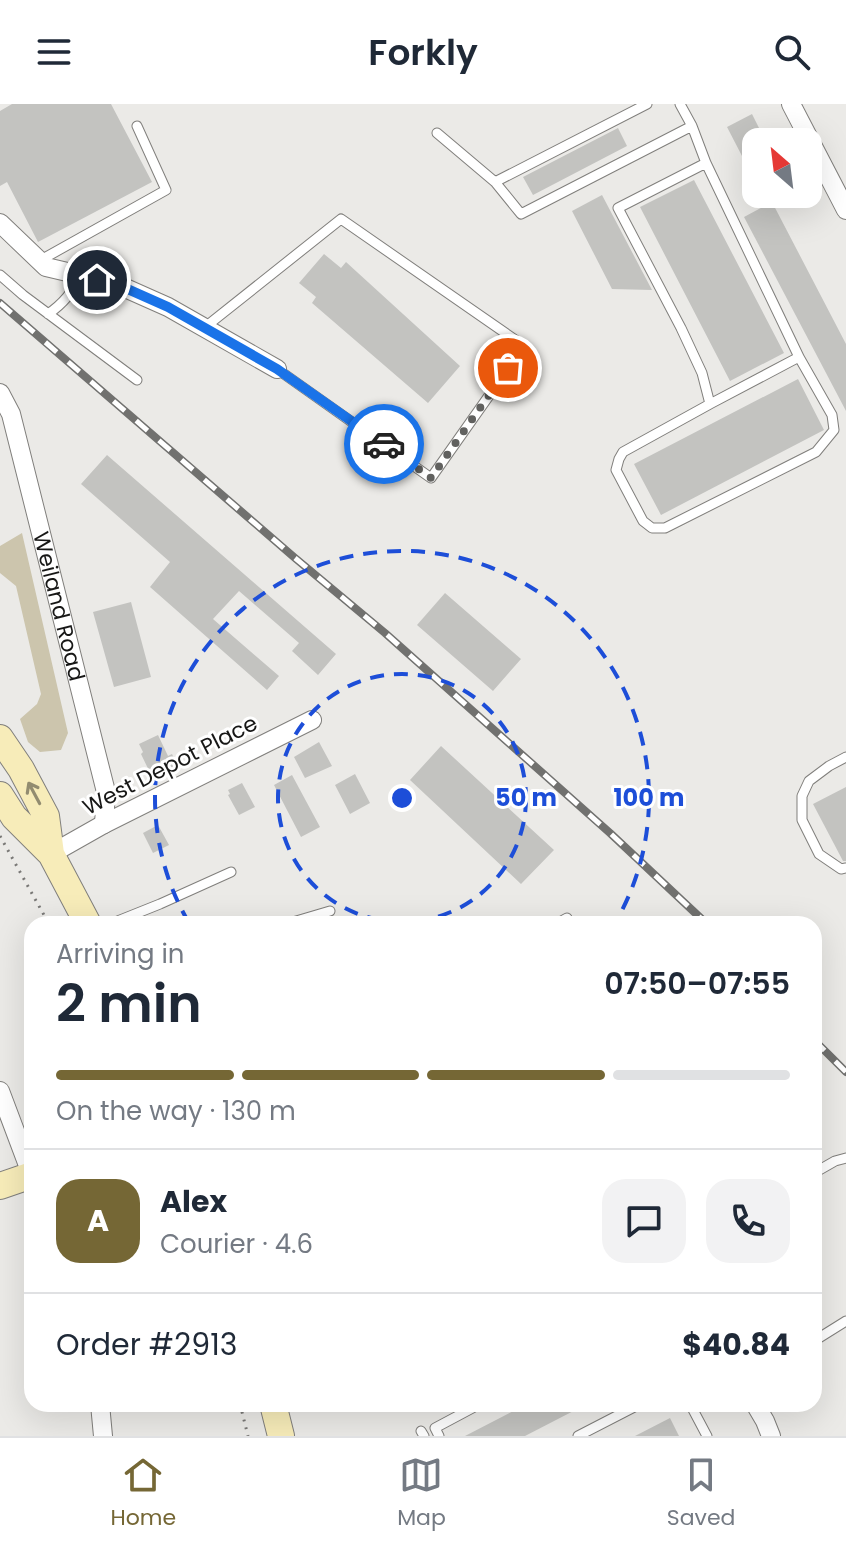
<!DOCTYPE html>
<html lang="en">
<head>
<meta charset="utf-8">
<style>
	body { margin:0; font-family:Poppins,sans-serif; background:#f2f2f3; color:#1f2937; height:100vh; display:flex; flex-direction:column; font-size:30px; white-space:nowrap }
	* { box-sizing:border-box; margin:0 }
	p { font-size:26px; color:#747a83 }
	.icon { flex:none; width:44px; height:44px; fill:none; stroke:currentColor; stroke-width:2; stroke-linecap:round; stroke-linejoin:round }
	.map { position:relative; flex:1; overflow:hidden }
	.side { position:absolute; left:24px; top:812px; width:798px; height:496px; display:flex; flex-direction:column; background:#fff; border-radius:24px; box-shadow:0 8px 32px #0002 }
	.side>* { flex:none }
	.needle { width:52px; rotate:332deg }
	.tools { position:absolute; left:742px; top:24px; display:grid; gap:16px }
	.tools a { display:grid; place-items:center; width:80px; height:80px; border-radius:16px; background:#fff; box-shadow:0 8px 32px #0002; font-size:40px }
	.pin { position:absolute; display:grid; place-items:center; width:68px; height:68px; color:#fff; margin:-34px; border:4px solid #fff; border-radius:50%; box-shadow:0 2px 8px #0007 }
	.courier { position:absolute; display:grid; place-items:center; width:80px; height:80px; margin:-40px; border:6px solid #1a73e8; border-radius:50%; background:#fff; color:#222; box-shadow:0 2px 10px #0007 }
	.head em { font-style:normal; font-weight:600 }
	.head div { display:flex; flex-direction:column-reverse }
	.head { display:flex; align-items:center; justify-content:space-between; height:136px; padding:0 32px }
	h1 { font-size:52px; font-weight:600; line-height:60px }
	.bar { display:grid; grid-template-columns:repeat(4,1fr); gap:12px 8px; align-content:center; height:96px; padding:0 32px }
	.bar i { height:10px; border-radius:6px; background:#e0e1e3 }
	.bar .current { background:#756735 }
	.bar p { grid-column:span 4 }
	.line { display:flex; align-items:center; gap:20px; padding:0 32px; border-top:2px solid #e0e1e3 }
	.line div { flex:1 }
	.round { display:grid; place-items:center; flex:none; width:84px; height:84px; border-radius:24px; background:#f2f2f3 }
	header { display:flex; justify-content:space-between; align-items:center; height:104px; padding:0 32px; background:#fff; font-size:36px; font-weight:600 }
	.tab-bar { display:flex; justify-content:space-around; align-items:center; height:112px; border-top:2px solid #e0e1e3; background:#fff; font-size:22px; color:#747a83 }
	.tab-bar a { display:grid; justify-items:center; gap:4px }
	.tab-bar .current { color:#756735 }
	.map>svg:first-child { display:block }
</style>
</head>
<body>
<header><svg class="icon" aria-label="menu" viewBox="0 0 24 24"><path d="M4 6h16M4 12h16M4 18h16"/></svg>Forkly<svg class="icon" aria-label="search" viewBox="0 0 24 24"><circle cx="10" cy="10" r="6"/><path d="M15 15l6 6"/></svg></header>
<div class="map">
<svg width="846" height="1332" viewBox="0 0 846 1332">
	<rect width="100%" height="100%" fill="#ebeae7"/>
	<path fill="#ccc5ad" d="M22,429L68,629L61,646L40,648L28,638L20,615L37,600L41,590L16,482L0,469V442Z"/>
	<path fill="#c3c3c0" d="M12,0H111L152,78L38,138L7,78L0,82V7Z
		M752,10L766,38H756V79L727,23Z
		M618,24L627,42L533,91L523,73Z
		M694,76L784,249L730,277L640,103Z
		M602,91L652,186L612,185L572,107Z
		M772,98L846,240V307L744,113Z
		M324,150L341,164L346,158L460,262L428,299L312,199L316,193L299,179Z
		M798,275L824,326L661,411L634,360Z
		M107,351L336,550L318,571L292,547L299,539L239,487L213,515L279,572L267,586L150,483L170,458L81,380Z
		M445,489L521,555L493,587L417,521Z
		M131,498L151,573L114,583L93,508Z
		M158,631L168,652L172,650L179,665L154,677L141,650L143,648L139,640Z
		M319,638L332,662L305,674L294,653Z
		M441,642L554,746L521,780L410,676Z
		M355,670L370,699L350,710L335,681Z
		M292,671L320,723L301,733L274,681Z
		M242,679L255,703L239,711L228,691L230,690L228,686Z
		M846,683V757H843L813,700Z
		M158,721L169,741L153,749L143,729Z
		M527,1300H587L525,1332H465Z
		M670,1314L679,1332H635Z"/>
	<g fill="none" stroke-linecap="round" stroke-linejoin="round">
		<g stroke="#807f7c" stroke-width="11">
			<path id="lane" d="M692,22L706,59L618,104L681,224L702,269L710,300L623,348L619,355L616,366L643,417L652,424H665L816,348L834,326L832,311L799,253L710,300
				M437,29L495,78L647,0
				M706,59L799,253
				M495,78L521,110L692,22L680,0
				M39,157L166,86L137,22
				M0,171L23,191L137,276
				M48,210C64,199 72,188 81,172
				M204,224L341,115L524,242L431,374L277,265
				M846,653L829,662L809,677L802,692V716L819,750L841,765L846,764
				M110,820L160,800L231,768
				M286,820L330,807
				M556,820L567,814
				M814,1069L835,1057L846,1054
				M814,1237L846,1217
				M690,1300L707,1332
				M421,1327L424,1332
				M439,1332L435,1324L480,1300
				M578,1332L640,1300"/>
		</g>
		<g stroke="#807f7c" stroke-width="20">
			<g id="street">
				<path d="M791,0L846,106"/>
				<path d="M0,119L46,163L114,179L168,203L277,265"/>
				<path id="s1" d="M0,289L11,310L106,688L104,720"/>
				<path d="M51,750L104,720L312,616"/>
				<path d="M0,987L32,1072"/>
				<path d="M100,1300L103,1332"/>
				<path d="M755,1300L765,1317L771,1332"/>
			</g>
		</g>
		<g stroke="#807f7c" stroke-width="28">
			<path id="secondary" d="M0,634L21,665L46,712L51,750
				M0,691L14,713L51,750L88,820
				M0,1082L32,1071
				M273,1300L281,1332"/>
		</g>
		<path stroke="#797876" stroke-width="3" stroke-dasharray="2 6" stroke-linecap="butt" d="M0,732L49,820
			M240,1300L248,1332"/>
		<use href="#lane" stroke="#fff" stroke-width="9"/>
		<use href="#street" stroke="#fff" stroke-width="18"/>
		<use href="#secondary" stroke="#f7ecb9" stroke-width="26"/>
		<g stroke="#71716f" stroke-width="8">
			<path id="rail" d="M0,199L295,454L385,529L610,729L707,820
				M814,936L846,968"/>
		</g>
		<use href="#rail" stroke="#fff" stroke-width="5" stroke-dasharray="15" stroke-linecap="butt"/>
	</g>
	<defs><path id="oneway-shaft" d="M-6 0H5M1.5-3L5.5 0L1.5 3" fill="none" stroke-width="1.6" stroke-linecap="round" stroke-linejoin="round" transform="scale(2)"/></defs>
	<use stroke="#928c70" href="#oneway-shaft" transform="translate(34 689) rotate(-118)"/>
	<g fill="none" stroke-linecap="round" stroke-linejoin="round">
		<path stroke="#61615f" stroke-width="8" stroke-dasharray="0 14.4" d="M384,340L431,374L508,264"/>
		<path stroke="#1a73e8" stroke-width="10" d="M97,176L114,179L168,203L277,265L384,340"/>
	</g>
	<g fill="none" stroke="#1d4ed8" stroke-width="4" stroke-dasharray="14 10">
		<circle cx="402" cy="694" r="124"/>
		<path d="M189 819A247 247 0 1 1 615 819"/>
	</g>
	<g text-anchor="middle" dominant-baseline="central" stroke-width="6" stroke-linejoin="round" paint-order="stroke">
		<g font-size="22" fill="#171716" stroke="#fff">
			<text stroke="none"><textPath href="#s1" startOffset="222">Weiland Road</textPath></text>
			<text transform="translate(170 661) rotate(-27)">West Depot Place</text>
		</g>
	</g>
	<circle cx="402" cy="694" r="12" fill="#1d4ed8" stroke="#fff" stroke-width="4"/>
	<g font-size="24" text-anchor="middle" font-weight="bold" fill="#1d4ed8" stroke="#fff" stroke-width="6" stroke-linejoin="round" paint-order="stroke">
		<text x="526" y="702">50 m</text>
		<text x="649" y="702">100 m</text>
	</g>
</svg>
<div class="tools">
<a><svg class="needle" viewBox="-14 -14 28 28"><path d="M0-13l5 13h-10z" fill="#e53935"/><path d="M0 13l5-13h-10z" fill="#747a83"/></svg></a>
</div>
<div class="pin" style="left:508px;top:264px;background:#ea580c"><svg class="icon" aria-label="bag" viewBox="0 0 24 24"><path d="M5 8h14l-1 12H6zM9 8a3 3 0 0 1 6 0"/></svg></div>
<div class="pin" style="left:97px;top:176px;background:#1f2937"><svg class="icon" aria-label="home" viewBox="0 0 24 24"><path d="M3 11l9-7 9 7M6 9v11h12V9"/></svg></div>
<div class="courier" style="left:384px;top:340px"><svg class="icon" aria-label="car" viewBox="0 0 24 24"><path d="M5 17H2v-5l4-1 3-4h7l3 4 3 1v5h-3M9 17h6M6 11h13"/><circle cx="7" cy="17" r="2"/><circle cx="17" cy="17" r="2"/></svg></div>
<section class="side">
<div class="head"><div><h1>2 min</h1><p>Arriving in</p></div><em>07:50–07:55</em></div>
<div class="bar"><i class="current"></i><i class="current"></i><i class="current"></i><i></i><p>On the way · 130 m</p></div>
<div class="line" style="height:144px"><b class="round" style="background:#756735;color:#fff">A</b><div><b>Alex</b><p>Courier · 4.6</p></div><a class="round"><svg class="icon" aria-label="chat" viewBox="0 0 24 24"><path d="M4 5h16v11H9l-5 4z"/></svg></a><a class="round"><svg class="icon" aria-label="phone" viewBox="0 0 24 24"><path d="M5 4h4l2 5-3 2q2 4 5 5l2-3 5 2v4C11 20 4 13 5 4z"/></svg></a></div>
<div class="line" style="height:104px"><div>Order #2913</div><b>$40.84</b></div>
</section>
</div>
<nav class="tab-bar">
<a class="current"><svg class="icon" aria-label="home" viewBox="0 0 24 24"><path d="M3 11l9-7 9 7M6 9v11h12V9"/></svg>Home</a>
<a><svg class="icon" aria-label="map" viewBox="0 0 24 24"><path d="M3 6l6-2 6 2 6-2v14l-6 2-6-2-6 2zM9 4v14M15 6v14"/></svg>Map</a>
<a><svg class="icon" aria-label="saved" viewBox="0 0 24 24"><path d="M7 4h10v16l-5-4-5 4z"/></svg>Saved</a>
</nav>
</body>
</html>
